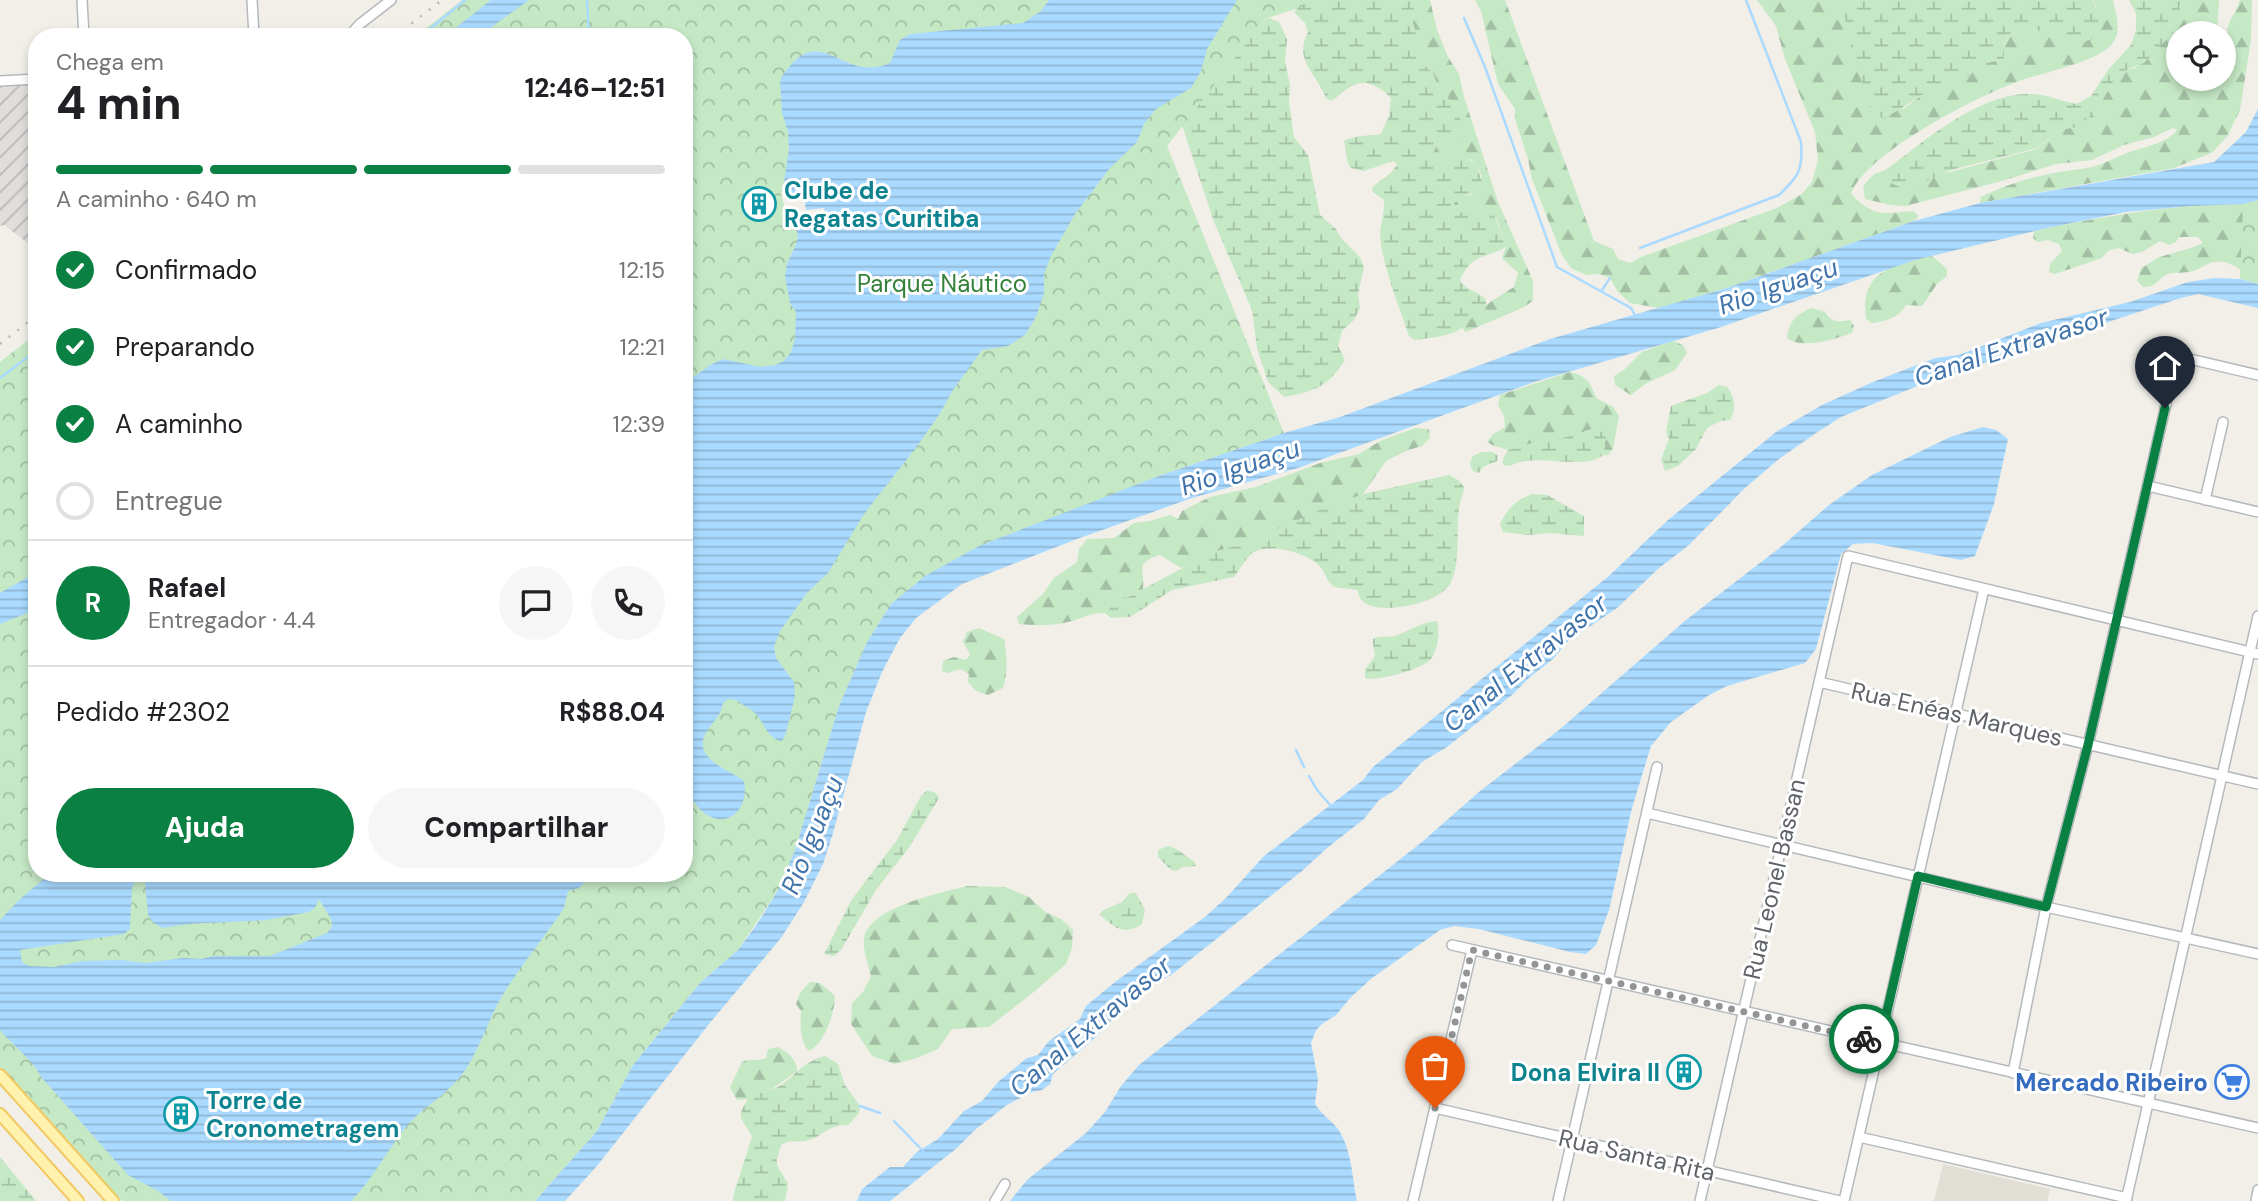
<!DOCTYPE html>
<html lang="pt">
<head>
<meta charset="utf-8">
<style>
	body { margin:0; font-family:"DM Sans",sans-serif; background:#f6f6f6; color:#202124; height:100vh; display:flex; flex-direction:column; font-size:26px; white-space:nowrap }
	* { box-sizing:border-box; margin:0 }
	p { font-size:23px; color:#757577 }
	.icon { flex:none; width:38px; height:38px; fill:none; stroke:currentColor; stroke-width:2; stroke-linecap:round; stroke-linejoin:round }
	.map { position:relative; flex:1; overflow:hidden }
	.details { position:absolute; left:28px; top:28px; width:665px; height:854px; display:flex; flex-direction:column; background:#fff; border-radius:28px; box-shadow:0 4px 10px #0003 }
	.details>* { flex:none }
	.tools { position:absolute; left:2166px; top:21px; display:grid; gap:14px }
	.tools a { display:grid; place-items:center; width:70px; height:70px; border-radius:50%; background:#fff; box-shadow:0 4px 10px #0003; font-size:35px }
	.pin { position:absolute; display:grid; place-items:center; width:60px; height:60px; color:#fff; margin:-72px -30px; border-radius:50% 50% 50% 0; rotate:-45deg; box-shadow:0 0 7px #0007 }
	.pin .icon { rotate:45deg }
	.courier { position:absolute; display:grid; place-items:center; width:70px; height:70px; margin:-35px; border:5px solid #0b8043; border-radius:50%; background:#fff; color:#222; box-shadow:0 2px 9px #0007 }
	.overview em { font-style:normal; font-weight:800 }
	.overview div { display:flex; flex-direction:column-reverse }
	.overview { display:flex; align-items:center; justify-content:space-between; height:119px; padding:0 28px }
	h1 { font-size:46px; font-weight:800; line-height:52px }
	.bar { display:grid; grid-template-columns:repeat(4,1fr); gap:10px 7px; align-content:center; height:84px; padding:0 28px }
	.bar i { height:9px; border-radius:5px; background:#e0e0e0 }
	.bar .current { background:#0b8043 }
	.bar p { grid-column:span 4 }
	.line { display:flex; align-items:center; gap:18px; padding:0 28px; border-top:2px solid #e0e0e0 }
	.line div { flex:1 }
	.round { display:grid; place-items:center; flex:none; width:74px; height:74px; border-radius:37px; background:#f6f6f6 }
	ol { padding:0 28px; list-style:none }
	li { display:flex; align-items:center; gap:21px; height:77px }
	li p { margin-inline-start:auto }
	li .icon { padding:7px; border-radius:50%; background:#0b8043; color:#fff; stroke-width:4 }
	li:last-child { color:#757577 }
	li i { width:38px; height:38px; border:4px solid #e0e0e0; border-radius:50% }
	.primary-button { display:flex; gap:14px; margin-top:auto; padding:14px 28px }
	.primary-button a { flex:1; height:80px; border-radius:42px; background:#0b8043; color:#fff; font-size:28px; font-weight:800; line-height:80px; text-align:center }
	.primary-button a+a { background:#f6f6f6; color:#202124 }
	.map>svg:first-child { display:block }
</style>
</head>
<body>
<div class="map">
<svg width="2258" height="1201" viewBox="0 0 2258 1201">
	<defs>
		<pattern id="industrial-furrows" width="10" height="10" patternUnits="userSpaceOnUse" patternTransform="scale(1.75)"><rect width="10" height="10" fill="#e0deda"/><path d="M-1 1l2-2M0 10L10 0M9 11l2-2" fill="none" stroke="#b9b8b5"/></pattern>
		<pattern id="forest-firs" width="22" height="20" patternUnits="userSpaceOnUse" patternTransform="scale(1.75)"><rect width="22" height="20" fill="#c5e8c5"/><path d="M5 1l3.5 6h-7zM16 11l3.5 6h-7z" fill="#a3c0a4"/></pattern>
		<pattern id="wetland-marsh" width="20" height="14" patternUnits="userSpaceOnUse" patternTransform="scale(1.75)"><rect width="20" height="14" fill="#c5e8c5"/><path d="M1 5h8M5 5V1M11 12h8M15 12V8" fill="none" stroke="#a3c0a4"/></pattern>
		<pattern id="park-crowns" width="20" height="18" patternUnits="userSpaceOnUse" patternTransform="scale(1.75)"><rect width="20" height="18" fill="#c5e8c5"/><path d="M2 6a3 3 0 1 1 6 0M12 15a3 3 0 1 1 6 0" fill="none" stroke="#a3c0a4"/></pattern>
		<pattern id="water-rules" width="6" height="5" patternUnits="userSpaceOnUse" patternTransform="scale(1.75)"><rect width="6" height="5" fill="#aadaff"/><path d="M0 2.5h6" fill="none" stroke="#8eb4d2"/></pattern>
	</defs>
	<rect width="100%" height="100%" fill="#f1efe8"/>
	<path fill="url(#industrial-furrows)" d="M37,84V250L4,225L0,226V87Z"/>
	<path fill="#e1ded6" d="M1943,1164L2050,1189L2047,1201H1934Z"/>
	<path fill="url(#forest-firs)" d="M1418,0H1430L1437,30L1448,57L1459,74L1464,97L1498,202L1533,281V301L1522,308L1466,332L1462,328C1476,310 1495,299 1514,287L1518,273L1502,258L1506,247L1496,217L1466,212L1457,214L1453,210L1454,203L1462,197L1472,194L1482,177L1477,166L1470,159L1441,161L1433,156C1435,141 1445,138 1459,138L1455,106L1438,88L1433,73L1422,63L1418,54V40L1413,23L1414,7Z
		M1475,0H1505L1594,241L1613,249L1618,259L1630,263L1641,257L1777,208L1802,194L1812,182L1818,160L1815,132L1785,59L1776,26L1757,0H1840L1845,14L1903,109L1922,95L1961,82L1982,64L2004,59C2002,17 2030,35 2053,30L2067,39L2097,8L2093,0H2113C2116,16 2123,32 2111,45C2096,62 2045,72 2022,80C1981,94 1865,153 1851,194C1875,217 1881,214 1913,211L1919,216L1914,221L1727,288L1659,308L1630,303L1618,292L1610,278L1599,274L1587,275L1572,269L1562,255L1532,179L1528,159L1515,119V109L1498,84L1481,11Z
		M2184,0H2219L2217,33H2179V79H2224V47L2227,44C2226,18 2233,21 2240,0H2252L2251,40L2240,110L2228,135L2213,152L2174,168L1980,203L1981,197C2004,185 2029,178 2054,173C2067,170 2080,170 2092,167C2107,163 2119,155 2133,151C2148,146 2167,143 2177,130L2173,128L2154,137L2124,145L2092,160L2056,164L2002,181L1905,206L1891,205L1865,199L1863,186L1874,174L1886,170L1893,184L1931,177L2037,149L2060,130L2077,126L2096,111L2113,82L2126,70L2135,68L2175,31L2179,6Z
		M2258,200V247L2250,275C2238,269 2229,259 2214,262C2207,263 2200,269 2193,271C2184,274 2175,271 2166,275C2156,280 2156,288 2143,287L2137,281L2141,268C2148,265 2155,258 2163,256C2176,252 2190,249 2203,243L2198,237H2179L2176,242L2169,245L2160,241L2142,252L2133,254L2118,248L2108,251L2102,258L2055,274L2049,272L2050,264L2062,251L2059,244L2048,240L2037,242L2033,238L2034,232L2047,228C2092,219 2136,211 2182,207C2207,204 2233,207 2258,200Z
		M1932,256L1947,269V276L1937,284L1922,306L1906,305C1899,318 1884,322 1871,323L1866,319C1859,270 1894,265 1932,256Z
		M1811,308L1825,312C1832,323 1838,322 1850,320L1854,326L1852,333C1835,339 1803,350 1787,338C1789,321 1796,315 1811,308Z
		M1673,341L1683,345L1687,353L1675,370L1645,384L1631,395L1615,385L1614,376L1624,370L1642,352Z
		M1570,372C1586,376 1591,382 1596,398L1613,407L1619,416L1613,449L1608,455H1603L1605,445L1592,429L1563,439L1533,443L1508,450L1492,445L1487,442L1492,435L1505,427L1504,416L1498,405L1500,395Z
		M1415,428L1429,429L1430,438L1422,446L1408,450L1386,461L1363,494L1246,543L1211,553L1195,563L1181,568L1160,555C1134,563 1145,569 1143,589L1115,604L1105,613C1090,613 1085,617 1072,621C1054,626 1037,626 1019,624L1017,617L1043,594L1054,578L1077,562L1079,549L1087,539L1114,538L1134,523L1150,521L1170,515L1178,519L1182,511L1210,497L1256,487L1320,463L1359,454L1380,441Z
		M979,628L1004,639C1007,655 1008,673 1003,688L988,695L976,691L968,682L969,674L961,669L947,673L942,671L943,661L954,657L966,660L970,654L963,642L967,632Z
		M967,886L1005,887L1029,897L1045,912L1061,919L1073,930L1072,948L1066,964L1035,991L989,1027L952,1029L938,1049L917,1058L895,1064L872,1056L851,1024L852,1003L863,992L871,976C868,964 863,951 864,939C868,907 941,893 967,886Z
		M810,982L820,983L835,996C835,1012 824,1046 808,1051C800,1038 800,1026 801,1011L796,1004L800,993Z
		M778,1047C788,1053 797,1059 797,1071L768,1092L756,1093L748,1099L737,1100L730,1087L742,1062C750,1058 758,1062 766,1058L768,1049Z"/>
	<path fill="url(#wetland-marsh)" d="M1313,0H1418L1414,7L1413,23L1418,40V54L1422,63L1433,73L1438,88L1455,106L1465,130L1459,138C1445,138 1435,141 1433,156L1442,161L1463,155L1477,166L1484,188L1462,197L1454,203L1453,210L1457,214L1480,206L1492,209L1506,247C1483,260 1473,252 1460,280C1467,292 1479,291 1486,300V305C1477,312 1469,322 1460,329C1449,337 1428,338 1414,340L1409,336C1399,306 1386,275 1381,244C1378,227 1385,216 1384,200L1373,192L1372,188C1382,177 1390,178 1397,164L1393,161L1364,171L1351,168C1345,161 1347,150 1344,141C1355,135 1369,136 1381,134L1389,116L1391,98C1381,87 1365,77 1350,87C1343,91 1338,97 1331,101L1326,98C1317,74 1293,60 1308,32L1305,23L1294,12L1301,4Z
		M1840,0H2093L2102,26L2094,38L2082,43L2067,39L2053,30C2030,35 2001,17 2004,59L1982,64L1962,82L1922,95L1884,119L1873,113L1866,98Z
		M2129,0H2184L2179,6L2181,12L2175,31L2144,63L2126,70L2113,82L2096,111L2077,127L2060,130L2037,148L1951,170L1906,190L1893,184L1886,170C1924,141 1978,94 2028,94C2044,93 2061,101 2076,104L2091,96L2108,70L2131,45L2136,30V13Z
		M1269,18L1279,22L1287,39L1285,62L1290,85L1289,102L1294,137L1308,155L1320,215L1336,229L1341,238L1360,257L1364,267L1358,295L1360,308L1354,320L1342,331L1338,346L1345,360C1328,387 1315,391 1284,397L1268,382L1257,348L1252,310L1214,222L1183,128L1178,124L1259,23Z
		M1719,385L1727,387C1735,397 1737,408 1730,420L1720,421L1707,428L1696,449L1678,466L1665,471L1661,459L1669,439L1666,432L1671,406L1707,393Z
		M1592,429L1602,432L1606,437L1603,455C1583,472 1536,451 1510,466L1503,465V459L1508,450L1533,443L1563,438Z
		M1481,452H1492L1498,455L1497,461L1483,467L1479,473L1473,471L1470,464L1472,457Z
		M1449,475L1458,480L1464,487C1464,494 1461,497 1460,503C1455,528 1462,560 1450,584C1440,603 1383,615 1365,603C1360,600 1359,595 1357,590C1350,588 1341,589 1335,587C1328,584 1326,575 1322,569C1311,553 1267,541 1251,554C1247,557 1238,572 1234,577L1172,590L1130,617L1111,618L1105,613L1115,604L1211,553L1246,543L1320,510L1363,494Z
		M1532,494L1547,495L1584,516V536L1550,533L1528,535L1503,532L1500,525C1506,509 1516,500 1532,494Z
		M1437,621C1440,632 1438,651 1430,660C1421,669 1376,682 1365,678V669C1381,650 1373,659 1373,639C1380,635 1387,638 1395,636C1409,631 1422,622 1437,621Z
		M927,790L936,793L939,798L910,846L876,890L841,950L834,956L824,954L852,899L897,840L921,796Z
		M1168,846C1178,848 1185,856 1194,861L1196,866L1183,867L1176,871L1171,870L1158,857V850Z
		M1130,893H1136L1145,910L1142,924C1123,936 1116,928 1100,915L1102,911L1122,902Z
		M825,1056L838,1064L845,1085L860,1106L859,1113L848,1125C824,1126 822,1138 805,1141C796,1142 790,1140 782,1144C772,1168 778,1164 788,1184L785,1201H733L734,1193L752,1137C749,1128 739,1121 741,1112C743,1108 746,1101 749,1098C755,1091 762,1094 769,1091C792,1083 799,1062 825,1056Z
		M0,1157L36,1201H0Z"/>
	<path fill="url(#park-crowns)" d="M462,0H1322L1265,19L1167,146L1284,433L1156,477L891,604L867,642L839,706L795,850L778,890L738,950L701,982L633,1065L597,1131L535,1201H122L0,1067V362L37,333V873H684V37H415Z
		M2258,200V284L2240,279L2243,204Z"/>
	<path fill="url(#water-rules)" fill-rule="evenodd" d="M491,0H529L478,37H444Z
		M1049,0H1237L1207,49L1201,71L1191,88L1156,109L1144,124L1137,142L1110,168L1075,214L1051,256L1044,274V293L1036,317L1025,335L1008,346L982,350L953,390L939,415L915,449L864,514L828,573L807,593L780,631L774,647L776,658L794,682L795,696L786,733L782,741C767,739 765,723 755,713C750,708 743,706 737,700L728,699L723,703C721,715 714,721 707,731C690,758 728,769 744,781C749,807 730,831 704,813C697,807 692,798 684,792V384L710,365L723,359L761,367L775,365L784,361L791,352L795,339L796,312L790,303L785,277L787,264L797,242L798,234L791,220L783,188L789,149L788,131L782,113L780,80C820,15 840,85 890,63L900,40L910,34L1023,23L1041,11Z
		M2258,109V200L2243,204L2191,206L2126,212L2047,228L1915,260L1718,328L1534,382L1298,468L1192,498L1077,539L962,584L916,618L900,638L882,672L866,712L833,833L823,864L804,902L781,938L709,1024L597,1166L565,1201H535L597,1131L633,1065L701,982L738,950L757,924L778,890L795,850L839,706L867,642L891,604L925,576L979,546L1156,477L1284,433L1340,417L1550,339L1727,288L1914,221L1980,203L2214,162L2246,132Z
		M2215,278L2240,279L2258,284V308L2198,294L2181,298L1932,380L1841,417L1816,433L1779,459L1745,488L1689,545L1659,568L1617,608L1567,642L1553,659L1530,677L1513,694L1447,747L1422,762L1397,789L1379,800L1364,819L1327,848L1302,871L1171,975L1141,992L1127,1004L1096,1037L1053,1074L1050,1084L1042,1090L1031,1092L1007,1105L976,1129L957,1148L890,1201H857L862,1189L890,1167H903L917,1152L938,1139L964,1111L982,1101L999,1081L1027,1058L1038,1055L1049,1041L1080,1019L1086,1006L1115,982L1205,917L1226,898L1264,856L1363,780L1373,767L1610,575L1668,520L1776,432L1822,405L1873,382L1935,358L1959,355L2041,323L2130,302L2188,282Z
		M1983,427L1996,430L2008,439L1994,504L1975,556L1961,560L1872,543L1853,544L1841,554L1816,649L1805,663L1727,686L1709,695L1671,722L1651,746L1632,808L1609,910L1596,945L1586,954L1570,952L1479,929L1454,926L1440,930L1372,978L1351,997L1336,1015L1322,1024L1316,1030L1311,1043L1318,1080L1315,1104C1321,1114 1331,1120 1338,1129C1352,1150 1352,1177 1357,1201H1010L1027,1180L1086,1133L1105,1112L1121,1086L1139,1065L1422,842L1479,792L1559,730L1686,620L1782,546L1829,505L1872,475L1950,437Z
		M37,572V609L0,624V593Z
		M51,873H593L579,888L568,891L564,908C544,938 521,965 502,996C487,1022 479,1053 460,1077C444,1097 421,1108 405,1128C386,1152 373,1179 351,1201H171L158,1191L128,1175L42,1078C31,1058 15,1048 0,1030V920L20,899ZM140,879L145,882L148,915L153,922L162,928L188,924L267,920L309,912L315,908L319,899L331,919L332,926L327,933L270,956H214L201,959L183,958L145,963L122,960L82,961L54,967L29,966L22,962L20,950L124,934L130,929L132,887L136,880Z"/>
	<path fill="#f1efe8" d="M803,180L804,191L824,189V194L804,196L806,210L824,208L825,213L806,215L807,224H802L801,217L787,218L781,193L788,192L789,197L799,196L798,181Z"/>
	<g fill="none" stroke-linecap="round" stroke-linejoin="round">
		<path stroke="#aadaff" stroke-width="2.5" d="M587,0L589,36
			M1464,18L1485,67L1557,267L1631,308L1636,317
			M420,37L465,0
			M1640,248L1779,195C1799,176 1803,170 1801,142L1746,0
			M1602,290L1610,278
			M0,378L37,350
			M1296,750L1304,767
			M1309,776L1317,790L1332,807
			M860,1106L880,1113
			M894,1121L923,1151"/>
		<g stroke="#b5b8bc" stroke-width="12">
			<path id="minor" d="M82,0L84,37
				M252,0L254,37
				M348,37L360,24L391,0
				M0,81L37,79
				M2148,486L2258,512
				M2205,500L2223,422
				M1819,682L2258,784
				M1647,813L2046,907L2258,954
				M1452,945L2258,1128
				M2013,1073L2046,907L2088,745L2177,356L2258,375
				M1435,1108L1840,1201
				M1859,1137L2127,1198
				M995,1201L1005,1184
				M1413,1201L1472,950
				M1558,1201L1657,767
				M1700,1201L1848,556L2258,654
				M1844,1201L1984,589
				M2126,1201L2258,616
				M2256,1201L2258,1190"/>
		</g>
		<g stroke="#f2c960" stroke-width="14">
			<path id="major" d="M0,1075L113,1201
				M0,1114L78,1201"/>
		</g>
		<use href="#minor" stroke="#fff" stroke-width="9"/>
		<use href="#major" stroke="#fff2af" stroke-width="10"/>
		<path stroke="#b6b7b8" stroke-width="2.5" stroke-dasharray="2 9" stroke-linecap="butt" d="M394,37L442,0
			M0,344L37,315"/>
	</g>
	<g fill="none" stroke-linecap="round" stroke-linejoin="round">
		<path stroke="#929495" stroke-width="7" stroke-dasharray="0 12.6" d="M1435,1108L1472,950L1864,1039"/>
		<path stroke="#0b8043" stroke-width="9" d="M1864,1039L1880,1042L1918,876L2046,907L2088,745L2165,408"/>
	</g>
	<defs>
		<g id="building-ring" transform="scale(1.75)"><circle r="9.5" fill="#fff" stroke="#0f9aa8" stroke-width="1.5"/><path d="M-4-6H4V6H1V3H-1V6H-4ZM-2.5-4.3h1.7v1.8h-1.7ZM.8-4.3h1.7v1.8H.8ZM-2.5-1h1.7V.8h-1.7ZM.8-1h1.7V.8H.8Z" fill="#0f9aa8"/></g>
		<g id="supermarket-ring" transform="scale(1.75)"><circle r="9.5" fill="#fff" stroke="#3f7fe0" stroke-width="1.5"/><path d="M-6-5.5h2.5l.6 2H6L4.5 2H-2.5L-4.4-4H-6ZM-1.5 3.2a1.3 1.3 0 1 0 .1 0ZM3 3.2a1.3 1.3 0 1 0 .1 0Z" fill="#3f7fe0"/></g>
	</defs>
	<g fill-rule="evenodd">
		<use href="#building-ring" x="759" y="204"/>
		<use href="#building-ring" x="1684" y="1072"/>
		<use href="#supermarket-ring" x="2232" y="1082"/>
		<use href="#building-ring" x="181" y="1114"/>
	</g>
	<g text-anchor="middle" dominant-baseline="central" stroke-width="6" stroke-linejoin="round" paint-order="stroke">
		<g font-size="24" font-weight="bold" fill="#0d838f" stroke="#fff" text-anchor="start">
			<text x="784" y="190">Clube de<tspan x="784" dy="28">Regatas Curitiba</tspan></text>
			<text x="1660" y="1072" text-anchor="end">Dona Elvira II</text>
			<text x="206" y="1100">Torre de<tspan x="206" dy="28">Cronometragem</tspan></text>
		</g>
		<g font-size="24" fill="#348238" stroke="#fff">
			<text x="942" y="283">Parque Náutico</text>
		</g>
		<g font-size="24" fill="#5f6368" stroke="#fff">
			<text transform="translate(1957 714) rotate(13)">Rua Enéas Marques</text>
			<text transform="translate(1774 879) rotate(-77)">Rua Leonel Bassan</text>
			<text transform="translate(1637 1155) rotate(13)">Rua Santa Rita</text>
		</g>
		<g font-size="24" font-weight="bold" fill="#366cbe" stroke="#fff" text-anchor="end">
			<text x="2208" y="1082">Mercado Ribeiro</text>
		</g>
		<g font-size="26" font-style="italic" fill="#4174aa" stroke="#fff">
			<text transform="translate(1778 286) rotate(-19)">Rio Iguaçu</text>
			<text transform="translate(2011 347) rotate(-18)">Canal Extravasor</text>
			<text transform="translate(1240 467) rotate(-19)">Rio Iguaçu</text>
			<text transform="translate(1525 663) rotate(-39)">Canal Extravasor</text>
			<text transform="translate(812 835) rotate(-68)">Rio Iguaçu</text>
			<text transform="translate(1090 1026) rotate(-40)">Canal Extravasor</text>
		</g>
	</g>
</svg>
<div class="tools">
<a><svg class="icon" aria-label="locate" viewBox="0 0 24 24"><circle cx="12" cy="12" r="6"/><path d="M12 2v4M12 18v4M2 12h4M18 12h4"/></svg></a>
</div>
<div class="pin" style="left:1435px;top:1108px;background:#ea580c"><svg class="icon" aria-label="bag" viewBox="0 0 24 24"><path d="M5 8h14l-1 12H6zM9 8a3 3 0 0 1 6 0"/></svg></div>
<div class="pin" style="left:2165px;top:408px;background:#1f2937"><svg class="icon" aria-label="home" viewBox="0 0 24 24"><path d="M3 11l9-7 9 7M6 9v11h12V9"/></svg></div>
<div class="courier" style="left:1864px;top:1039px"><svg class="icon" aria-label="bike" viewBox="0 0 24 24"><circle cx="6" cy="16" r="4"/><circle cx="18" cy="16" r="4"/><path d="M6 16l4-8h5l3 8M10 8l3 8H6M13 5h3"/></svg></div>
<section class="details">
<div class="overview"><div><h1>4 min</h1><p>Chega em</p></div><em>12:46–12:51</em></div>
<div class="bar"><i class="current"></i><i class="current"></i><i class="current"></i><i></i><p>A caminho · 640 m</p></div>
<ol>
<li><svg class="icon" aria-label="check" viewBox="0 0 24 24"><path d="M5 12l5 5 9-10"/></svg>Confirmado<p>12:15</p></li>
<li><svg class="icon" aria-label="check" viewBox="0 0 24 24"><path d="M5 12l5 5 9-10"/></svg>Preparando<p>12:21</p></li>
<li><svg class="icon" aria-label="check" viewBox="0 0 24 24"><path d="M5 12l5 5 9-10"/></svg>A caminho<p>12:39</p></li>
<li><i></i>Entregue</li>
</ol>
<div class="line" style="height:126px"><b class="round" style="background:#0b8043;color:#fff">R</b><div><b>Rafael</b><p>Entregador · 4.4</p></div><a class="round"><svg class="icon" aria-label="chat" viewBox="0 0 24 24"><path d="M4 5h16v11H9l-5 4z"/></svg></a><a class="round"><svg class="icon" aria-label="phone" viewBox="0 0 24 24"><path d="M5 4h4l2 5-3 2q2 4 5 5l2-3 5 2v4C11 20 4 13 5 4z"/></svg></a></div>
<div class="line" style="height:91px"><div>Pedido #2302</div><b>R$88.04</b></div>
<div class="primary-button"><a>Ajuda</a><a>Compartilhar</a></div>
</section>
</div>
</body>
</html>
